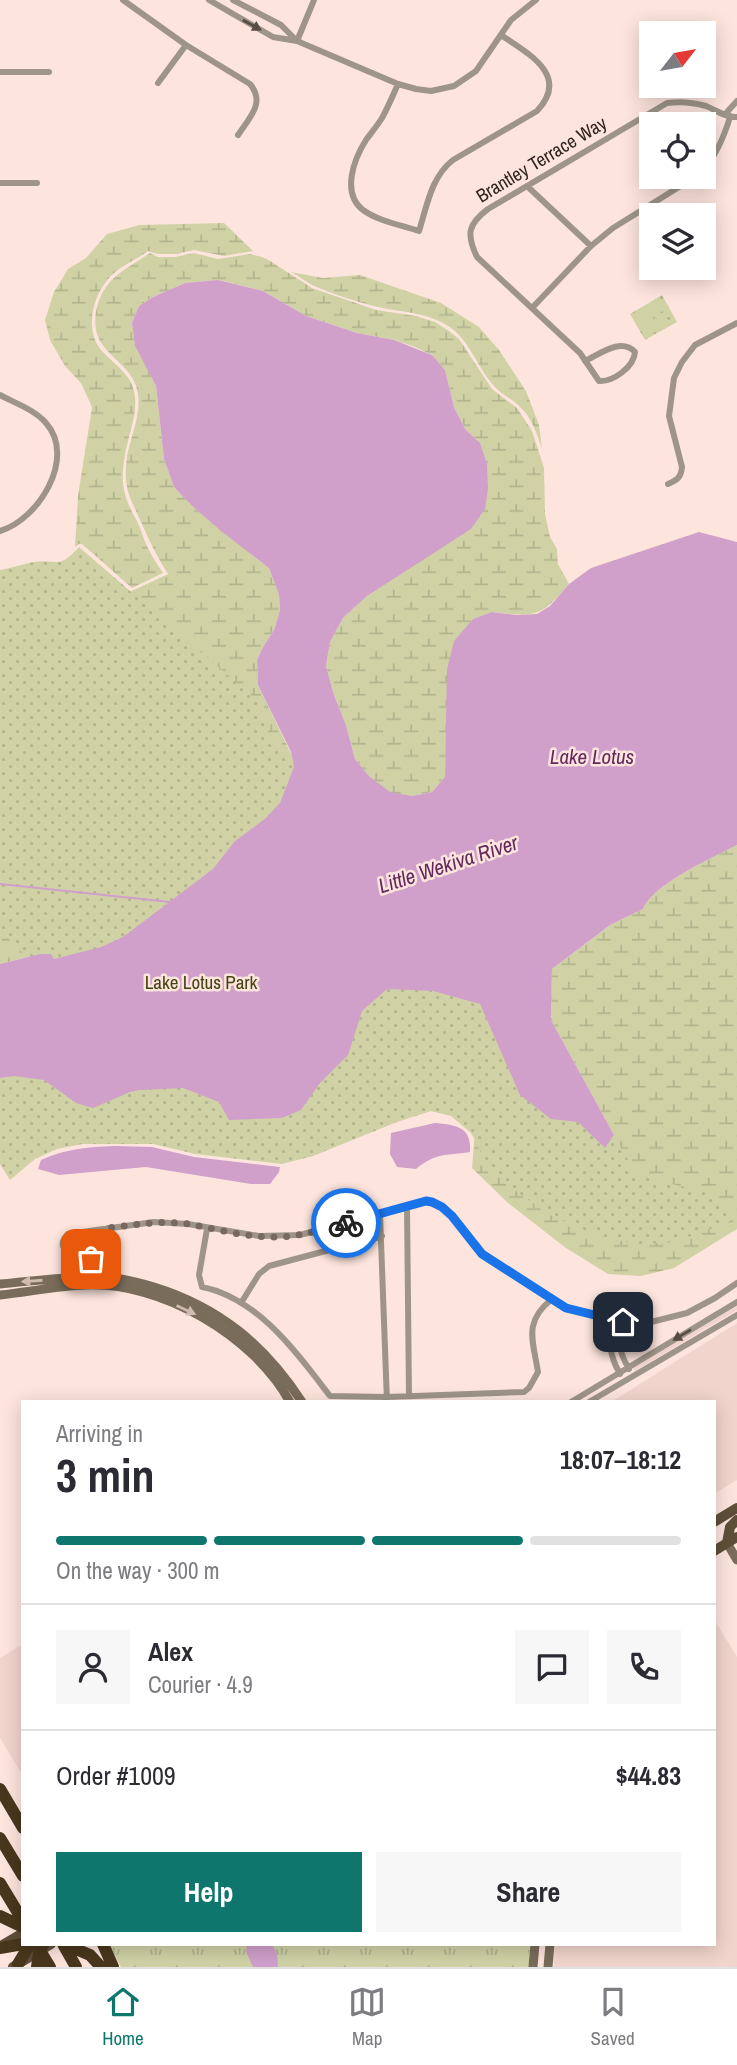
<!DOCTYPE html>
<html lang="en">
<head>
<meta charset="utf-8">
<style>
	body { margin:0; font-family:"Archivo Narrow",sans-serif; background:#f7f7f7; color:#2b2b33; height:100vh; display:flex; flex-direction:column; font-size:26px; white-space:nowrap }
	* { box-sizing:border-box; margin:0 }
	p { font-size:23px; color:#7c7c81 }
	.icon { flex:none; width:38px; height:38px; fill:none; stroke:currentColor; stroke-width:2; stroke-linecap:round; stroke-linejoin:round }
	.map { position:relative; flex:1; overflow:hidden }
	.details { position:absolute; left:21px; top:1400px; width:695px; height:546px; display:flex; flex-direction:column; background:#fff; border-radius:0px; box-shadow:0 4px 18px #0003 }
	.details>* { flex:none }
	.needle { width:46px; rotate:59deg }
	.fabs { position:absolute; left:639px; top:21px; display:grid; gap:14px }
	.fabs a { display:grid; place-items:center; width:77px; height:77px; border-radius:0px; background:#fff; box-shadow:0 4px 18px #0003; font-size:35px }
	.pin { position:absolute; display:grid; place-items:center; width:60px; height:60px; color:#fff; margin:-30px; border-radius:14px; box-shadow:0 4px 10px #0006 }
	.courier { position:absolute; display:grid; place-items:center; width:70px; height:70px; margin:-35px; border:5px solid #1a73e8; border-radius:50%; background:#fff; color:#222; box-shadow:0 2px 9px #0007 }
	.overview em { font-style:normal; font-weight:800 }
	.overview div { display:flex; flex-direction:column-reverse }
	.overview { display:flex; align-items:center; justify-content:space-between; height:119px; padding:0 35px }
	h1 { font-size:46px; font-weight:800; line-height:52px }
	.bar { display:grid; grid-template-columns:repeat(4,1fr); gap:10px 7px; align-content:center; height:84px; padding:0 35px }
	.bar i { height:9px; border-radius:5px; background:#e1e1e2 }
	.bar .selected { background:#0f766e }
	.bar p { grid-column:span 4 }
	.line { display:flex; align-items:center; gap:18px; padding:0 35px; border-top:2px solid #e1e1e2 }
	.line div { flex:1 }
	.round { display:grid; place-items:center; flex:none; width:74px; height:74px; border-radius:0px; background:#f7f7f7 }
	.primary-button { display:flex; gap:14px; margin-top:auto; padding:14px 35px }
	.primary-button a { flex:1; height:80px; border-radius:0px; background:#0f766e; color:#fff; font-size:28px; font-weight:800; line-height:80px; text-align:center }
	.primary-button a+a { background:#f7f7f7; color:#2b2b33 }
	.tab-bar { display:flex; justify-content:space-around; align-items:center; height:98px; border-top:2px solid #e1e1e2; background:#fff; font-size:19px; color:#7c7c81 }
	.tab-bar a { display:grid; justify-items:center; gap:4px }
	.tab-bar .selected { color:#0f766e }
	.map>svg:first-child { display:block }
</style>
</head>
<body>
<div class="map">
<svg width="737" height="1967" viewBox="0 0 737 1967">
	<defs>
		<pattern id="grass-tufts" width="24" height="20" patternUnits="userSpaceOnUse" patternTransform="scale(1.75)"><rect width="24" height="20" fill="#d0d2a6"/><path d="M3 7l-1-3M5 7V3M7 7l1-3M15 17l-1-3M17 17v-4M19 17l1-3" fill="none" stroke="#b3b48e"/></pattern>
		<pattern id="wetland-marsh" width="20" height="14" patternUnits="userSpaceOnUse" patternTransform="scale(1.75)"><rect width="20" height="14" fill="#d0d2a6"/><path d="M1 5h8M5 5V1M11 12h8M15 12V8" fill="none" stroke="#b3b48e"/></pattern>
		<pattern id="park-dots" width="8" height="8" patternUnits="userSpaceOnUse" patternTransform="scale(1.75)"><rect width="8" height="8" fill="#d0d2a6"/><path d="M2 2h.1M6 6h.1" fill="none" stroke="#b3b48e" stroke-width="1.8" stroke-linecap="round"/></pattern>
	</defs>
	<rect width="100%" height="100%" fill="#fde5dd"/>
	<path fill="#f1d5cc" d="M737,1306V1310L635,1371L633,1368Z
		M737,1323V1480L714,1494V1402H611Z
		M714,1619L737,1657V1967H554L555,1944H714Z
		M23,1644V1776L0,1738V1658Z"/>
	<path fill="url(#grass-tufts)" d="M109,1944H530L529,1967H121Z"/>
	<path fill="url(#wetland-marsh)" d="M224,223L253,251L224,256L194,250L176,254H158L148,251C137,259 123,265 113,274C93,292 83,330 102,351C116,366 133,375 135,397C137,416 128,436 125,455C120,482 123,497 137,521C141,529 143,538 147,546C151,555 157,564 163,573L132,588L82,544H79L75,547L78,496L92,407L81,383L65,366L50,340L45,320L54,292L68,269L86,258L107,234L139,225Z
		M150,253L158,257H175L194,253L218,259L250,254L258,256L267,259L312,288L376,310L416,316L435,322L449,331L459,339L492,389L517,408L532,431L544,468L545,514L550,537L557,549L558,564L569,584C540,618 536,617 492,612L446,744L445,777L432,792L412,796L390,793L369,776L355,759L346,725L334,695L326,666L330,642L343,618L367,596L480,443L465,429L454,407L445,370L432,355L415,347L394,340L357,333L306,316L263,291L219,280L185,283L153,297L139,306L132,323L135,345L156,386L164,459L174,487L191,505L269,568L279,595L280,610L274,630L263,647L257,660L258,685L294,760L40,954L0,964V597L121,596L168,574C157,557 149,540 141,522C129,495 123,489 127,456C131,436 141,415 138,394C135,372 118,364 105,348C87,328 96,293 115,277C124,269 141,259 150,253Z
		M291,272L323,278L360,275L441,303L479,327L499,350L526,391L539,425L542,449C537,434 532,418 520,407C513,399 502,395 495,387C478,369 471,343 451,328C427,311 401,313 374,306C354,301 333,294 314,286C306,282 299,276 291,272Z
		M737,845V1229L674,1268L641,1276L608,1274L566,1248L508,1203L472,1168L476,1117L463,1093L435,1059L421,1065L325,1131L279,1148L242,1138L183,1088L219,1102L230,1120L282,1117L301,1110L320,1083L348,1056L362,1011L387,989L433,991L480,1004L520,1095L551,1119L577,1122L605,1148L614,1135L551,1020L552,969L610,925L643,909C653,884 712,858 737,845Z"/>
	<path fill="url(#park-dots)" d="M662,295L677,322L645,340L630,314Z
		M79,547L260,703C263,731 277,751 303,763L490,928L637,1175L715,1195L731,1221L675,1242L638,1244L601,1237L550,1215L506,1184L484,1158L471,1133L451,1116L431,1111L397,1122L313,1156L282,1164L195,1154L153,1144H83L57,1149L35,1159L10,1180L0,1164V981L33,962L0,931V570C11,568 23,564 34,562C59,558 57,571 79,547Z"/>
	<path fill="#d0d2a6" d="M658,300L663,311L641,323L635,313Z
		M664,313L670,323L648,336L642,325Z"/>
	<path fill="#d0a0cb" d="M218,280L263,291L306,316L357,333L394,340L432,355L445,370L454,407L465,429L480,443L487,464L488,489L485,509L471,529L367,596L343,618L330,642L326,666L334,695L346,725L355,759L369,776L390,792L412,796L432,792L445,777L447,669L454,641L473,619L492,612L517,615L537,614L550,606L569,584L591,568L699,532L737,542V845C712,858 653,884 643,909L610,925L552,969L551,1020L614,1135L605,1148L578,1122L551,1119L520,1095L480,1004L433,991L387,989L362,1011L348,1055L320,1083L301,1110L282,1118L229,1120L219,1102L183,1088L140,1090L130,1092L93,1108L76,1103L44,1080L14,1076L0,1078V964L40,954H51L54,959L101,947L123,937L213,869L235,841L266,818L280,803L294,767L291,752L258,685L257,660L263,647L274,630L280,610L279,595L269,568L221,531L191,505L174,487L164,459L156,386L135,346L132,323L139,306L153,297L185,283Z
		M435,1123C455,1125 472,1126 470,1152C445,1156 437,1152 416,1169L397,1167L390,1154L391,1133Z
		M114,1146L152,1147L194,1157L280,1167L279,1172L270,1184H251L146,1167L59,1175L38,1169L41,1160C65,1149 88,1147 114,1146Z
		M247,1944H272L277,1954L278,1967H253L246,1952Z"/>
	<g fill="none" stroke-linecap="round" stroke-linejoin="round">
		<path stroke="#d0a0cb" stroke-width="2" d="M0,884L170,902"/>
		<path stroke="#9e9588" stroke-width="6" d="M123,0L186,45L250,84C266,103 249,118 238,135
			M209,0L273,37L297,41L398,84L416,89L431,91L454,86L476,71L511,20L536,0
			M233,0L281,25L296,40
			M297,41L314,0
			M0,72H49
			M158,83L186,45
			M398,84C393,95 388,107 382,118C377,126 371,133 366,140C354,159 341,193 363,210C378,221 401,225 419,231C427,206 431,177 453,160L537,111C571,75 527,53 501,35
			M704,169C717,154 724,137 730,117L727,112L737,101
			M0,183H37
			M527,186L591,246
			M532,308L591,246L613,228L695,177
			M585,361C600,354 621,337 635,352C634,367 613,382 599,381L580,353L477,257C466,234 468,224 488,209L667,103C681,101 692,102 706,106C716,110 726,118 737,117
			M0,395C15,403 35,410 46,423C77,458 38,520 0,531
			M668,484C677,480 681,478 682,467L669,416L674,378L682,362L695,345L737,323
			M407,1207L409,1396
			M380,1214L387,1402
			M108,1228L111,1239L108,1257C94,1261 47,1255 68,1234L154,1222L188,1224L259,1236L300,1235L426,1201L432,1202L442,1207L452,1216L482,1254L566,1308L639,1325L687,1313L715,1298L737,1283
			M207,1229L199,1275L202,1287C258,1298 297,1353 330,1396L387,1397L524,1392L529,1388L538,1372C533,1340 523,1322 552,1299
			M241,1303L259,1274L269,1266L382,1236
			M615,1319C609,1342 608,1353 620,1374
			M623,1322C618,1343 618,1350 629,1369
			M571,1402L737,1302
			M589,1402L737,1315"/>
		<path stroke="#7a6c5a" stroke-width="9" d="M0,1284C33,1281 68,1276 101,1277C119,1277 137,1282 154,1287C219,1307 265,1345 302,1402
			M0,1295C28,1292 57,1286 85,1285C161,1281 254,1336 290,1402
			M727,1543L737,1560
			M533,1967L535,1944
			M548,1967L550,1944"/>
		<path stroke="#5f4f39" stroke-width="10" d="M714,1522L737,1508
			M727,1543L730,1527L737,1520
			M714,1551L737,1537
			M1,1946L23,1933
			M13,1967L51,1944"/>
		<path stroke="#49371d" stroke-width="12" d="M0,1789L23,1828
			M0,1838L23,1876
			M0,1883L23,1921
			M0,1916L23,1927
			M63,1944L76,1967
			M64,1944L90,1955L101,1967
			M103,1944L113,1967
			M0,1948L23,1944
			M18,1964L30,1944
			M37,1967L39,1952L43,1945"/>
		<path stroke="#49371d" stroke-width="12" d="M36,1944L50,1967"/>
	</g>
	<defs><path id="oneway-solid" d="M-6-.8H1V-3.2L6.5 0L1 3.2V.8H-6Z" transform="scale(1.75)"/></defs>
	<g fill="#584c44">
		<use href="#oneway-solid" transform="translate(252 25) rotate(29)"/>
		<use href="#oneway-solid" transform="translate(682 1335) rotate(149)"/>
	</g>
	<g fill="#cfbbaf">
		<use href="#oneway-solid" transform="translate(32 1281) rotate(176)"/>
		<use href="#oneway-solid" transform="translate(186 1310) rotate(25)"/>
	</g>
	<g fill="none" stroke-linecap="round" stroke-linejoin="round">
		<path stroke="#796862" stroke-width="7" stroke-dasharray="0 12.6" d="M91,1259L108,1257L111,1239L108,1228C135,1225 161,1220 188,1224C217,1229 248,1238 278,1237C302,1236 324,1229 346,1223"/>
		<path stroke="#1a73e8" stroke-width="9" d="M346,1223L426,1201L432,1202L442,1207L452,1216L482,1254L566,1308L623,1322"/>
	</g>
	<g text-anchor="middle" dominant-baseline="central" stroke-width="5" stroke-linejoin="round" paint-order="stroke">
		<g font-size="19" fill="#32241f" stroke="#fde5dd">
			<text transform="translate(541 159) rotate(-31)">Brantley Terrace Way</text>
		</g>
		<g font-size="19" fill="#434314" stroke="#fde5dd">
			<text x="201" y="982">Lake Lotus Park</text>
		</g>
		<g font-size="21" font-style="italic" fill="#63295f" stroke="#fde5dd">
			<text x="592" y="756">Lake Lotus</text>
			<text transform="translate(448 864) rotate(-18)">Little Wekiva River</text>
		</g>
	</g>
</svg>
<div class="fabs">
<a><svg class="needle" viewBox="-14 -14 28 28"><path d="M0-13l5 13h-10z" fill="#e53935"/><path d="M0 13l5-13h-10z" fill="#7c7c81"/></svg></a>
<a><svg class="icon" aria-label="locate" viewBox="0 0 24 24"><circle cx="12" cy="12" r="6"/><path d="M12 2v4M12 18v4M2 12h4M18 12h4"/></svg></a>
<a><svg class="icon" aria-label="layers" viewBox="0 0 24 24"><path d="M12 4l9 5-9 5-9-5zM3 14l9 5 9-5"/></svg></a>
</div>
<div class="pin" style="left:91px;top:1259px;background:#ea580c"><svg class="icon" aria-label="bag" viewBox="0 0 24 24"><path d="M5 8h14l-1 12H6zM9 8a3 3 0 0 1 6 0"/></svg></div>
<div class="pin" style="left:623px;top:1322px;background:#1f2937"><svg class="icon" aria-label="home" viewBox="0 0 24 24"><path d="M3 11l9-7 9 7M6 9v11h12V9"/></svg></div>
<div class="courier" style="left:346px;top:1223px"><svg class="icon" aria-label="bike" viewBox="0 0 24 24"><circle cx="6" cy="16" r="4"/><circle cx="18" cy="16" r="4"/><path d="M6 16l4-8h5l3 8M10 8l3 8H6M13 5h3"/></svg></div>
<section class="details">
<div class="overview"><div><h1>3 min</h1><p>Arriving in</p></div><em>18:07–18:12</em></div>
<div class="bar"><i class="selected"></i><i class="selected"></i><i class="selected"></i><i></i><p>On the way · 300 m</p></div>
<div class="line" style="height:126px"><a class="round"><svg class="icon" aria-label="person" viewBox="0 0 24 24"><circle cx="12" cy="8" r="4"/><path d="M4 21q1-7 8-7t8 7"/></svg></a><div><b>Alex</b><p>Courier · 4.9</p></div><a class="round"><svg class="icon" aria-label="chat" viewBox="0 0 24 24"><path d="M4 5h16v11H9l-5 4z"/></svg></a><a class="round"><svg class="icon" aria-label="phone" viewBox="0 0 24 24"><path d="M5 4h4l2 5-3 2q2 4 5 5l2-3 5 2v4C11 20 4 13 5 4z"/></svg></a></div>
<div class="line" style="height:91px"><div>Order #1009</div><b>$44.83</b></div>
<div class="primary-button"><a>Help</a><a>Share</a></div>
</section>
</div>
<nav class="tab-bar">
<a class="selected"><svg class="icon" aria-label="home" viewBox="0 0 24 24"><path d="M3 11l9-7 9 7M6 9v11h12V9"/></svg>Home</a>
<a><svg class="icon" aria-label="map" viewBox="0 0 24 24"><path d="M3 6l6-2 6 2 6-2v14l-6 2-6-2-6 2zM9 4v14M15 6v14"/></svg>Map</a>
<a><svg class="icon" aria-label="saved" viewBox="0 0 24 24"><path d="M7 4h10v16l-5-4-5 4z"/></svg>Saved</a>
</nav>
</body>
</html>
